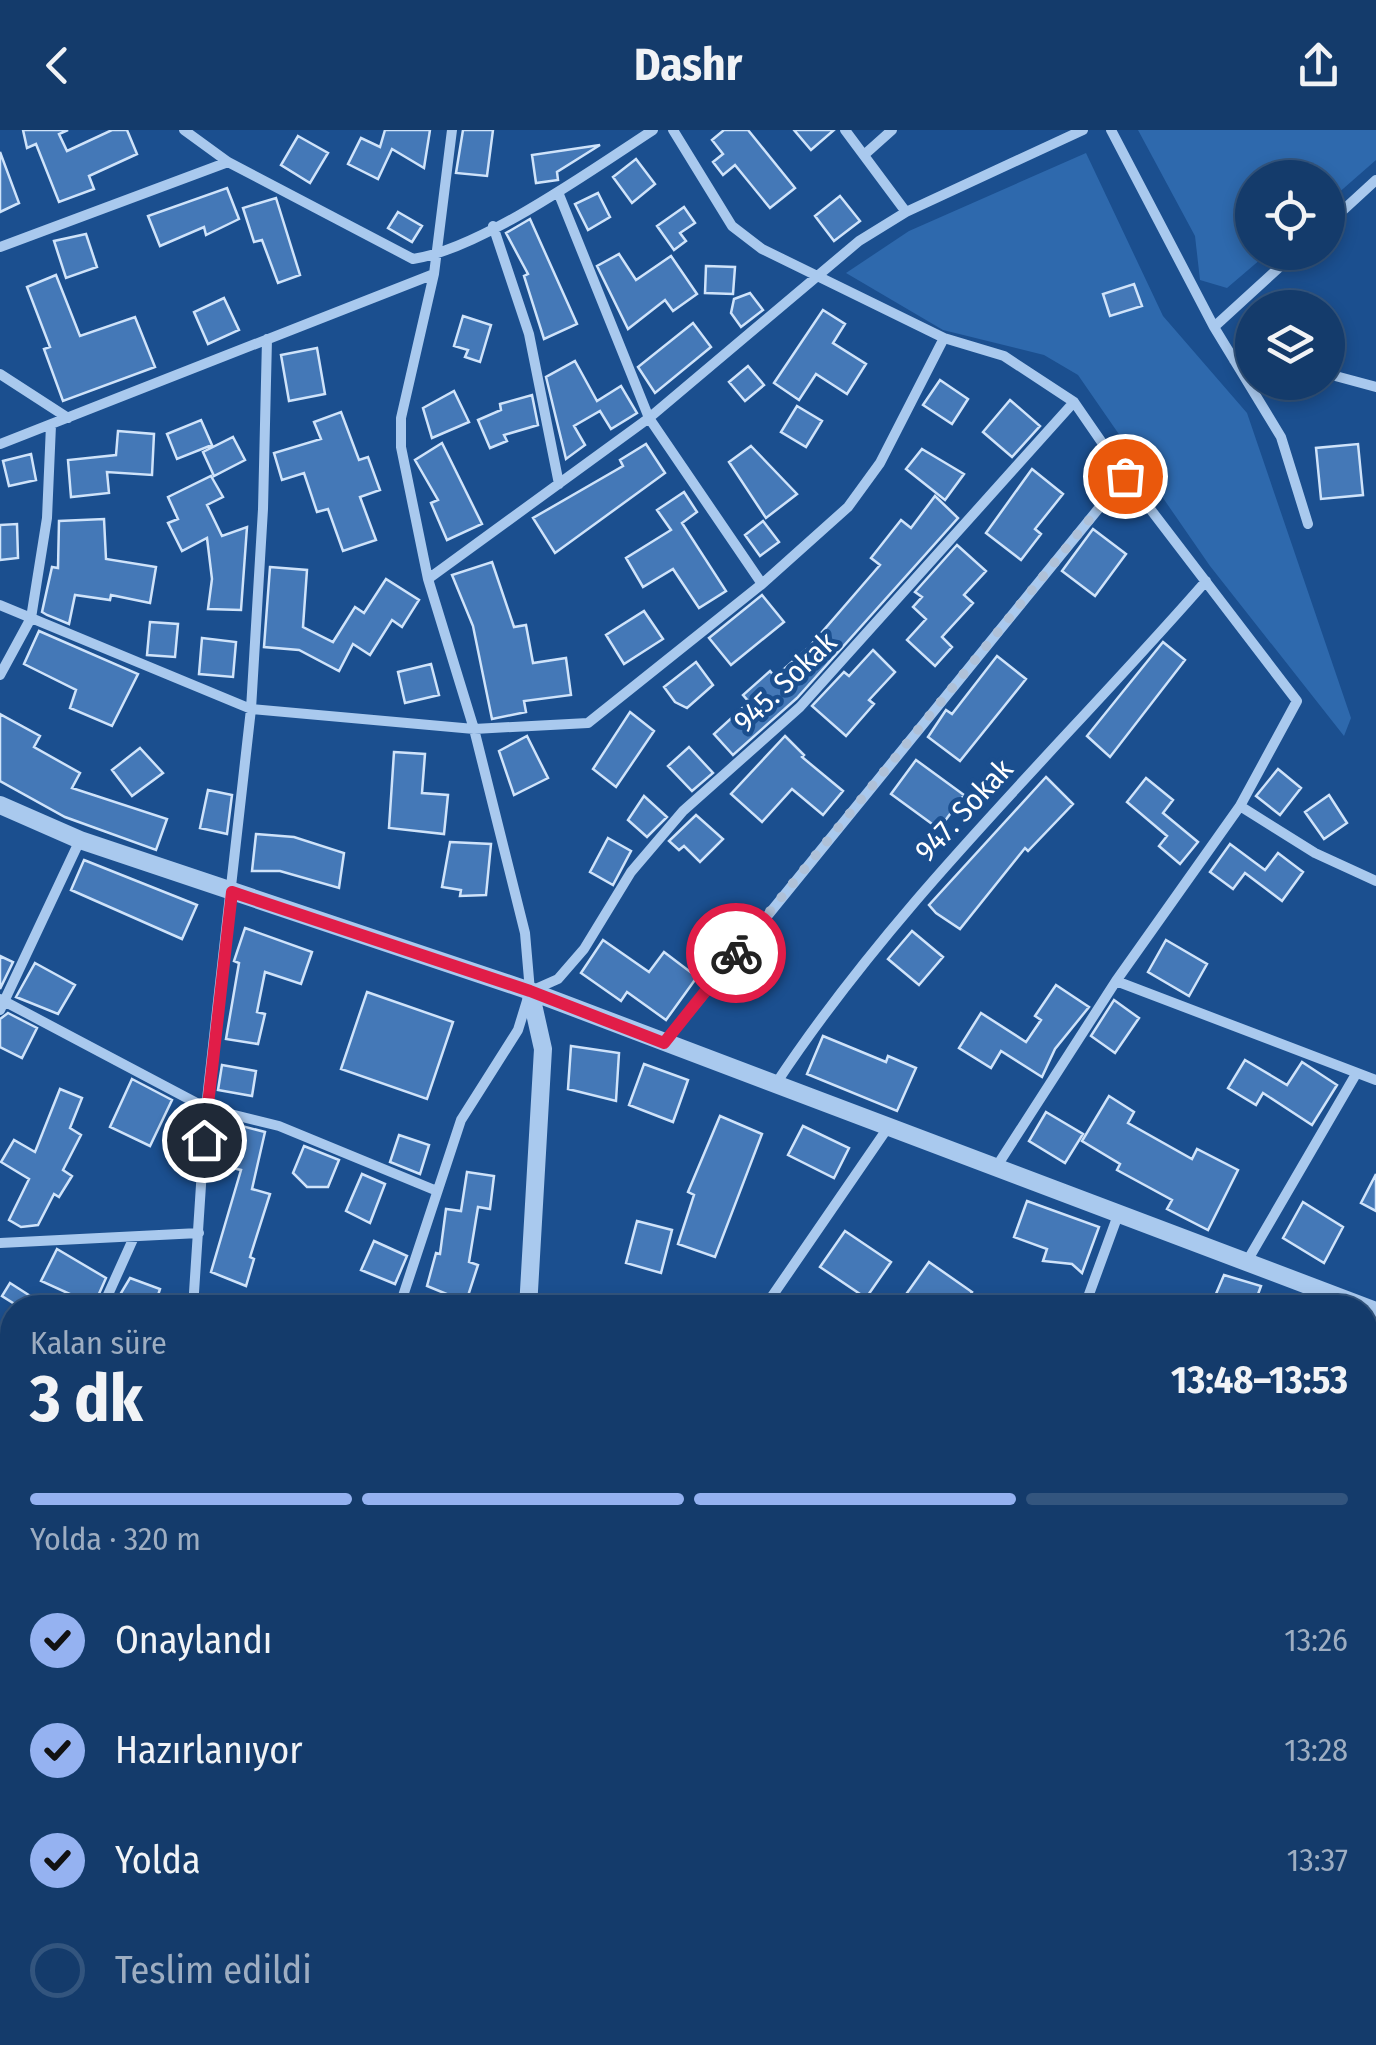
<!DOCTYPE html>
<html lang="tr">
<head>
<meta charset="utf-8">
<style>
	body { margin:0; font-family:"Fira Sans Condensed",sans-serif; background:#1d4271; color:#f1f3f6; height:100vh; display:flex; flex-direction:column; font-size:38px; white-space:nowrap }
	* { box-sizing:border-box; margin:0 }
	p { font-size:32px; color:#9dadc1 }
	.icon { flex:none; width:55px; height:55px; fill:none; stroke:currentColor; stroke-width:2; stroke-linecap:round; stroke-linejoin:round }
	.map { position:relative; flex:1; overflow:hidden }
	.details { position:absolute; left:0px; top:1165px; width:1378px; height:750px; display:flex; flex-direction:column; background:#143b6b; border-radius:40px 40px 0 0; box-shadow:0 5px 15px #0003,0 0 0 2px #33557e }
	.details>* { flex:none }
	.fabs { position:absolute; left:1235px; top:30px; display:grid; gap:20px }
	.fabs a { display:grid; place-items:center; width:110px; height:110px; border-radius:50%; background:#143b6b; box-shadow:0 5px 15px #0003,0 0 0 2px #33557e; font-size:50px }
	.pin { position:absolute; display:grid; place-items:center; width:85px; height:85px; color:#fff; margin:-42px; border:5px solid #fff; border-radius:50%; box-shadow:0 2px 10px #0007 }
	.courier { position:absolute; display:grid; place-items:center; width:100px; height:100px; margin:-50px; border:8px solid #e11d48; border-radius:50%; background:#fff; color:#222; box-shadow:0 2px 12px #0007 }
	.head em { font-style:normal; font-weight:700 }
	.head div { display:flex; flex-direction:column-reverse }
	.head { display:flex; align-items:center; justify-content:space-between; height:170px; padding:0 30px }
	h1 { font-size:65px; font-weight:700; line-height:75px }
	.bar { display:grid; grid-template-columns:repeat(4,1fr); gap:15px 10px; align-content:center; height:120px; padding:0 30px }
	.bar i { height:12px; border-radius:8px; background:#33557e }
	.bar .selected { background:#95b2f1 }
	.bar p { grid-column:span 4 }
	ol { padding:0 30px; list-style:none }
	li { display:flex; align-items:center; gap:30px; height:110px }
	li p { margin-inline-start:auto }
	li .icon { padding:10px; border-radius:50%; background:#95b2f1; color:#111; stroke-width:4 }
	li:last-child { color:#9dadc1 }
	li i { width:55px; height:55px; border:5px solid #33557e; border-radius:50% }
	header { display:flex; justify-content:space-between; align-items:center; height:130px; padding:0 30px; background:#143b6b; font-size:45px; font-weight:700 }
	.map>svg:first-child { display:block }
</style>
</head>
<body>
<header><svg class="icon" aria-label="back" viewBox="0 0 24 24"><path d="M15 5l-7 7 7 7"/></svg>Dashr<svg class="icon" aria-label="share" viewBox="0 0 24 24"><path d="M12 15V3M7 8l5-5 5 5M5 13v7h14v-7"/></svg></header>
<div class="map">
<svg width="1376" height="1915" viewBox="0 0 1376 1915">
	<rect width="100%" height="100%" fill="#1b4f8f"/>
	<path fill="#2e69ad" d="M1138,0H1376V30L1328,72V48H1252V122L1268,123L1227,158L1200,150L1195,106Z
		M1086,23L1163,186L1247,283L1351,588L1344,606L1210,436L1078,245L1044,225L943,200L846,143L909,101Z"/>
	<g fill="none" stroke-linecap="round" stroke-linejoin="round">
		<path stroke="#9cc4f0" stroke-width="5" d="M0,1525L12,1534
			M438,1902L448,1915"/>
	</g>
	<path fill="#4478b7" stroke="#cfe3fa" stroke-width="2.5" d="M23,0H68L59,4L67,21L112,0H127L137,24L89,46L94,59L59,72L36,14L27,18Z
		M385,0H430L424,38L392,19L378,49L348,34L361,8L380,17Z
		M463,0H493L487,46L456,43Z
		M724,0H748L795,58L770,78L735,35L723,45L713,32L723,24L712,10Z
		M794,0H834L811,20Z
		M298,6L328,23L310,53L281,35Z
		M600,15L557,42L558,50L536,53L532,25Z
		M0,22L19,73L0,82Z
		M636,29L655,54L632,73L613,47Z
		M227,58L239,89L206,105L204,97L160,116L148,86Z
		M598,63L610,87L588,100L575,74Z
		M840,66L860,91L834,111L815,86Z
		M276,68L300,145L278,153L262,110L254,112L243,78Z
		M684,77L695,93L680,103L686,111L674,120L657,96Z
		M398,82L422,96L412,112L388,98Z
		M530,89L577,194L544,209L524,146L528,144L506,103Z
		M86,104L97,137L66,148L54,111Z
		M619,124L636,150L671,126L697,164L673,181L665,170L628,199L597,136Z
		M706,136L735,137L733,164L705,163Z
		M56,145L80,206L135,187L155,237L63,271L44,219L50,217L27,157Z
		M1134,154L1142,176L1110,186L1103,164Z
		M750,163L763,180L741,197L731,183L734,169Z
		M224,168L239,200L208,214L194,182Z
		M823,180L845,194L833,213L866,234L847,264L816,244L799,270L774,253Z
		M463,186L491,195L480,232L465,227L468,220L454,216Z
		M693,193L711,217L655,263L638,237Z
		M317,218L325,264L289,271L281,225Z
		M575,231L597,271L621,256L637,283L611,299L600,281L574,296L585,315L566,329L546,247Z
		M748,236L764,255L745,271L729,252Z
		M940,250L968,269L952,294L923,275Z
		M454,261L469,292L432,308L423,278Z
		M532,265L538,295L504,305L507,311L490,318L478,290L501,280L500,274Z
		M1010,270L1040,296L1012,327L983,302Z
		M797,276L822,291L806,317L781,302Z
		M341,282L359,330L368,327L380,360L360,367L376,410L343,421L328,379L317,382L304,343L282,350L274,323L321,309L314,292Z
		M201,290L212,315L177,329L167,304Z
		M118,301L154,304L152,345L107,342L109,363L71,367L68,330L116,325Z
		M233,307L245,330L214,346L203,322Z
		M442,313L482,394L447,410L431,373L438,370L415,330Z
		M646,314L665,343L555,423L533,388L623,336L620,330Z
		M1358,314L1363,365L1321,369L1316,318Z
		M751,316L797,364L766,388L729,332Z
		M922,319L964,344L945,370L906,339Z
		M31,324L36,350L9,356L3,331Z
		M1032,339L1063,364L1035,399L1041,404L1021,430L986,403Z
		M211,346L223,367L207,375L222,406L247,397L241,480L208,479L212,449L207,408L182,421L168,393L178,389L168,367Z
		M684,362L697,382L682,393L726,461L699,478L673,439L643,457L626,428L671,400L657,380Z
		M935,366L958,388L797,568L733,625L714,604L749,572L743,565L770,541L775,547L809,517L880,435L871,428L901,390L911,398Z
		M104,389L106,429L156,437L150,473L111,465L110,470L75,465L69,494L47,485L42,482L52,437L58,438L59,391Z
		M763,391L779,412L760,426L745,405Z
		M17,394L18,428L0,430V395Z
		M1093,399L1126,424L1095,466L1062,441Z
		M957,415L986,441L964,465L973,473L942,507L952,517L935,536L907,510L926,489L913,477L922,467L915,462Z
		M492,432L514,497L526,495L533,533L566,528L571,565L524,571L526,582L492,589L473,496L452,445Z
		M270,437L307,440L303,497L333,512L355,477L364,483L386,449L419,470L402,497L392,490L370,525L353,514L339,541L299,520L264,517Z
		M762,465L784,492L731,535L709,508Z
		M644,481L663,509L624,534L606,505Z
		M150,492L178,494L175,527L147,525Z
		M39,501L138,544L112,596L70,578L76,560L24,534Z
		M202,508L236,512L233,547L199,544Z
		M1163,512L1185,530L1110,627L1087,606Z
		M873,520L895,542L869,570L874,574L846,606L812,576L844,542L849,546Z
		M997,526L1026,549L960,631L928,607L946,580L952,584Z
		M696,532L713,555L687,578L675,572L664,557Z
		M431,534L439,565L405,573L398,542Z
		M630,582L654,601L616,657L593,639Z
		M0,584L40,606L34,617L80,643L72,658L167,689L156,720L65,687L0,651Z
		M527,606L548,648L514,665L499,621Z
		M785,606L804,625L802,627L843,661L823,685L792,659L762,692L731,664Z
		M689,617L713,643L692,661L668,636Z
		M140,618L163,643L132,666L112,640Z
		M394,622L425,624L422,663L448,665L444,704L389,698Z
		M916,630L964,665L939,699L891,664Z
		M1278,639L1301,658L1280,685L1256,666Z
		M1046,647L1073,674L1028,721L1025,718L960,799L936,783L929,775Z
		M1146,648L1173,670L1163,683L1198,712L1180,734L1159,716L1167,706L1127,672Z
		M208,660L232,665L227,704L200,698Z
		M1329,665L1347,693L1324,709L1305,682Z
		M644,666L667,687L647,707L628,690Z
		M696,685L723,709L700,732L684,716L679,720L669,711Z
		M256,704L294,707L344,723L339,758L280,741H252Z
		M608,708L631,721L613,755L590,742Z
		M450,712L491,714L486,765L460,766L461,760L442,757Z
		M1230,714L1265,740L1278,723L1303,742L1282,771L1245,743L1233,759L1210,742Z
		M84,730L197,775L182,809L71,760Z
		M245,798L312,822L301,854L265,842L257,882L265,884L258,914L226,909L239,833L234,831Z
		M912,801L943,827L919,855L888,829Z
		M603,810L649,842L664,822L697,847L666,890L627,862L621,871L581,843Z
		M1166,810L1207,834L1189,866L1148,842Z
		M0,826L13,832L0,859Z
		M35,833L75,855L58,884L16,867Z
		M1056,855L1089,877L1055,919L1042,947L1001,921L991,938L959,918L981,883L1026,912L1041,890L1035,886Z
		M367,862L453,892L427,969L341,939Z
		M1114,870L1139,888L1115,923L1091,906Z
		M8,883L37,898L22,928L0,917V889Z
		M823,906L886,932L888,926L916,938L897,981L807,944Z
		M571,916L619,923L616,971L568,959Z
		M1245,930L1287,955L1302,932L1337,955L1312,995L1263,963L1256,975L1228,958Z
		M644,934L688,950L673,992L629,975Z
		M222,935L256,941L252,966L218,960Z
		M132,949L172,970L150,1016L110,997Z
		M60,959L82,968L70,998L81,1005L63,1040L72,1046L59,1067L54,1064L38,1095L21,1097L9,1090L29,1049L1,1032L14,1010L35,1022Z
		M1109,966L1134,982L1128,993L1192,1029L1197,1019L1238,1040L1208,1100L1167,1079L1172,1070L1117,1040L1120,1034L1082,1011Z
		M1046,982L1083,1004L1065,1033L1029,1011Z
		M720,986L762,1004L715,1127L678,1114L694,1065L688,1062Z
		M234,994L265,1002L252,1059L270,1064L250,1127L254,1129L246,1156L211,1142L241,1040L225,1036Z
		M803,996L849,1018L834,1048L788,1025Z
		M399,1005L429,1015L420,1044L390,1032Z
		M304,1016L339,1030L328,1057H307L293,1043Z
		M467,1042L494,1046L490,1079L478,1077L469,1132L478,1135L466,1172L427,1156L436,1123L440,1124L446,1079L461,1081Z
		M362,1044L385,1054L370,1093L346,1081Z
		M1376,1044V1081L1361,1073Z
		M1027,1071L1099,1097L1082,1143L1072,1134L1043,1131L1047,1119L1014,1107Z
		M1303,1072L1343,1097L1324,1133L1283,1108Z
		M637,1091L672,1100L661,1143L626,1133Z
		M845,1101L891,1132L866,1168L820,1137Z
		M374,1111L407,1126L395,1154L361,1140Z
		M57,1119L106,1148L94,1175L41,1151Z
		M929,1132L972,1162L961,1178H927L907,1163Z
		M1224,1145L1261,1156L1253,1178H1210Z
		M130,1148L160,1159L154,1178H112Z
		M10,1153L49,1178H21L2,1166Z"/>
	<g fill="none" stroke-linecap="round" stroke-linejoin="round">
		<path stroke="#a9c9ee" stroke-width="10" d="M184,0L228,32L413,129C481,119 593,39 653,0
			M673,0L732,96L762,119L944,208L1004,226L1074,272L1125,346L1297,571L1240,676L1116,851L995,1039
			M845,0L906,82
			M1111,0L1214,197L1281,307L1308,394
			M864,25L892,0
			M558,62L649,288L762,454
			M1328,94L1376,50
			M493,96L529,204L559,354
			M0,117L228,32
			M1214,197L1296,122
			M1234,230L1252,233
			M0,244L68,288
			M1328,244L1376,257
			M0,314L434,144
			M428,449L649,288L859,111L906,82L1083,0
			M0,475L251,579L474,599L588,593L762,454L848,377L880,333L944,208
			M0,545L31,488L47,388L51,295
			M1240,676L1315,723L1376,751
			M1116,851L1376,950
			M531,861L558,849L584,819L631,742L683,681L800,577L1074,272
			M0,869L206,978L279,996L437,1061
			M0,880L80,710
			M664,913L1125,346
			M775,955C897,770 1061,617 1206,451
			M0,1113L199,1103
			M1246,1133L1356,944
			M102,1178L134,1107
			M193,1178L206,978L251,579L263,379L267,209
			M399,1178L461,990L518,900L530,861L525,803L474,599L428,449L401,317V288L434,144L452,0
			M764,1178L889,996
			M1084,1178L1118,1085
			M0,1300L12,1301
			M1365,1328L1376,1307
			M0,1407L12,1378
			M1365,1497L1376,1501
			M0,1508L12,1521
			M1365,1590L1376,1570
			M0,1697L12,1708
			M1365,1741L1376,1749
			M234,1902L248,1915
			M511,1902L521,1915
			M836,1902L850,1915
			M1305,1902L1319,1915
			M0,1906L12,1893
			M1144,1915L1155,1902"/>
		<path stroke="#a9c9ee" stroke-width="18" d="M0,675L80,710L530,861L1376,1181
			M528,1178L543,919L530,861"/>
	</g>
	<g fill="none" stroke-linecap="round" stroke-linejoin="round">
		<path stroke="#afc1d8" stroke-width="10" stroke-dasharray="0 18" d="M736,823L1125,346"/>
		<path stroke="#e11d48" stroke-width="12" d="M204,1010L232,762L530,861L664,913L736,823"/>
	</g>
	<g text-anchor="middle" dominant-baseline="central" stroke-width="9" stroke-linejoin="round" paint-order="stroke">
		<g font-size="30" fill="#fff" stroke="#1b4f8f">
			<text transform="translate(785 552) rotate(-44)">945. Sokak</text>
			<text transform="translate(964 680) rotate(-47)">947. Sokak</text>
		</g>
	</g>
</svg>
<div class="fabs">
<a><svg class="icon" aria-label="locate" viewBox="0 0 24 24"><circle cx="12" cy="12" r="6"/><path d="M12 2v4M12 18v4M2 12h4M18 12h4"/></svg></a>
<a><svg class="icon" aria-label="layers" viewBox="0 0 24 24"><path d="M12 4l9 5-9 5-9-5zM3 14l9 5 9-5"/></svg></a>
</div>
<div class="pin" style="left:1125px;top:346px;background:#ea580c"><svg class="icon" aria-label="bag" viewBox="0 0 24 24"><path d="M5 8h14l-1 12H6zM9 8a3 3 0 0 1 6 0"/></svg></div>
<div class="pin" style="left:204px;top:1010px;background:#1f2937"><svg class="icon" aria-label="home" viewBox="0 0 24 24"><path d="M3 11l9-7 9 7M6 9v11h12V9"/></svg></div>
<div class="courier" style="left:736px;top:823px"><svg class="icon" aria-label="bike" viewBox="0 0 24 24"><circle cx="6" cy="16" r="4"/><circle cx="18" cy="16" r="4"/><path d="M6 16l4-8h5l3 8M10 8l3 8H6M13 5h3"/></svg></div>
<section class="details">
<div class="head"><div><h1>3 dk</h1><p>Kalan süre</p></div><em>13:48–13:53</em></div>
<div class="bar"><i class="selected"></i><i class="selected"></i><i class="selected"></i><i></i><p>Yolda · 320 m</p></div>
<ol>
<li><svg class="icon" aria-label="check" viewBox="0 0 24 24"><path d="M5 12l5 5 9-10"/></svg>Onaylandı<p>13:26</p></li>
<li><svg class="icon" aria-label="check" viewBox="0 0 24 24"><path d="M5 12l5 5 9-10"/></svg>Hazırlanıyor<p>13:28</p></li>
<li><svg class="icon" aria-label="check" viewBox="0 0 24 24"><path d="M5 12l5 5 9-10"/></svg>Yolda<p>13:37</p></li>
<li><i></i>Teslim edildi</li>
</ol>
</section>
</div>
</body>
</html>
